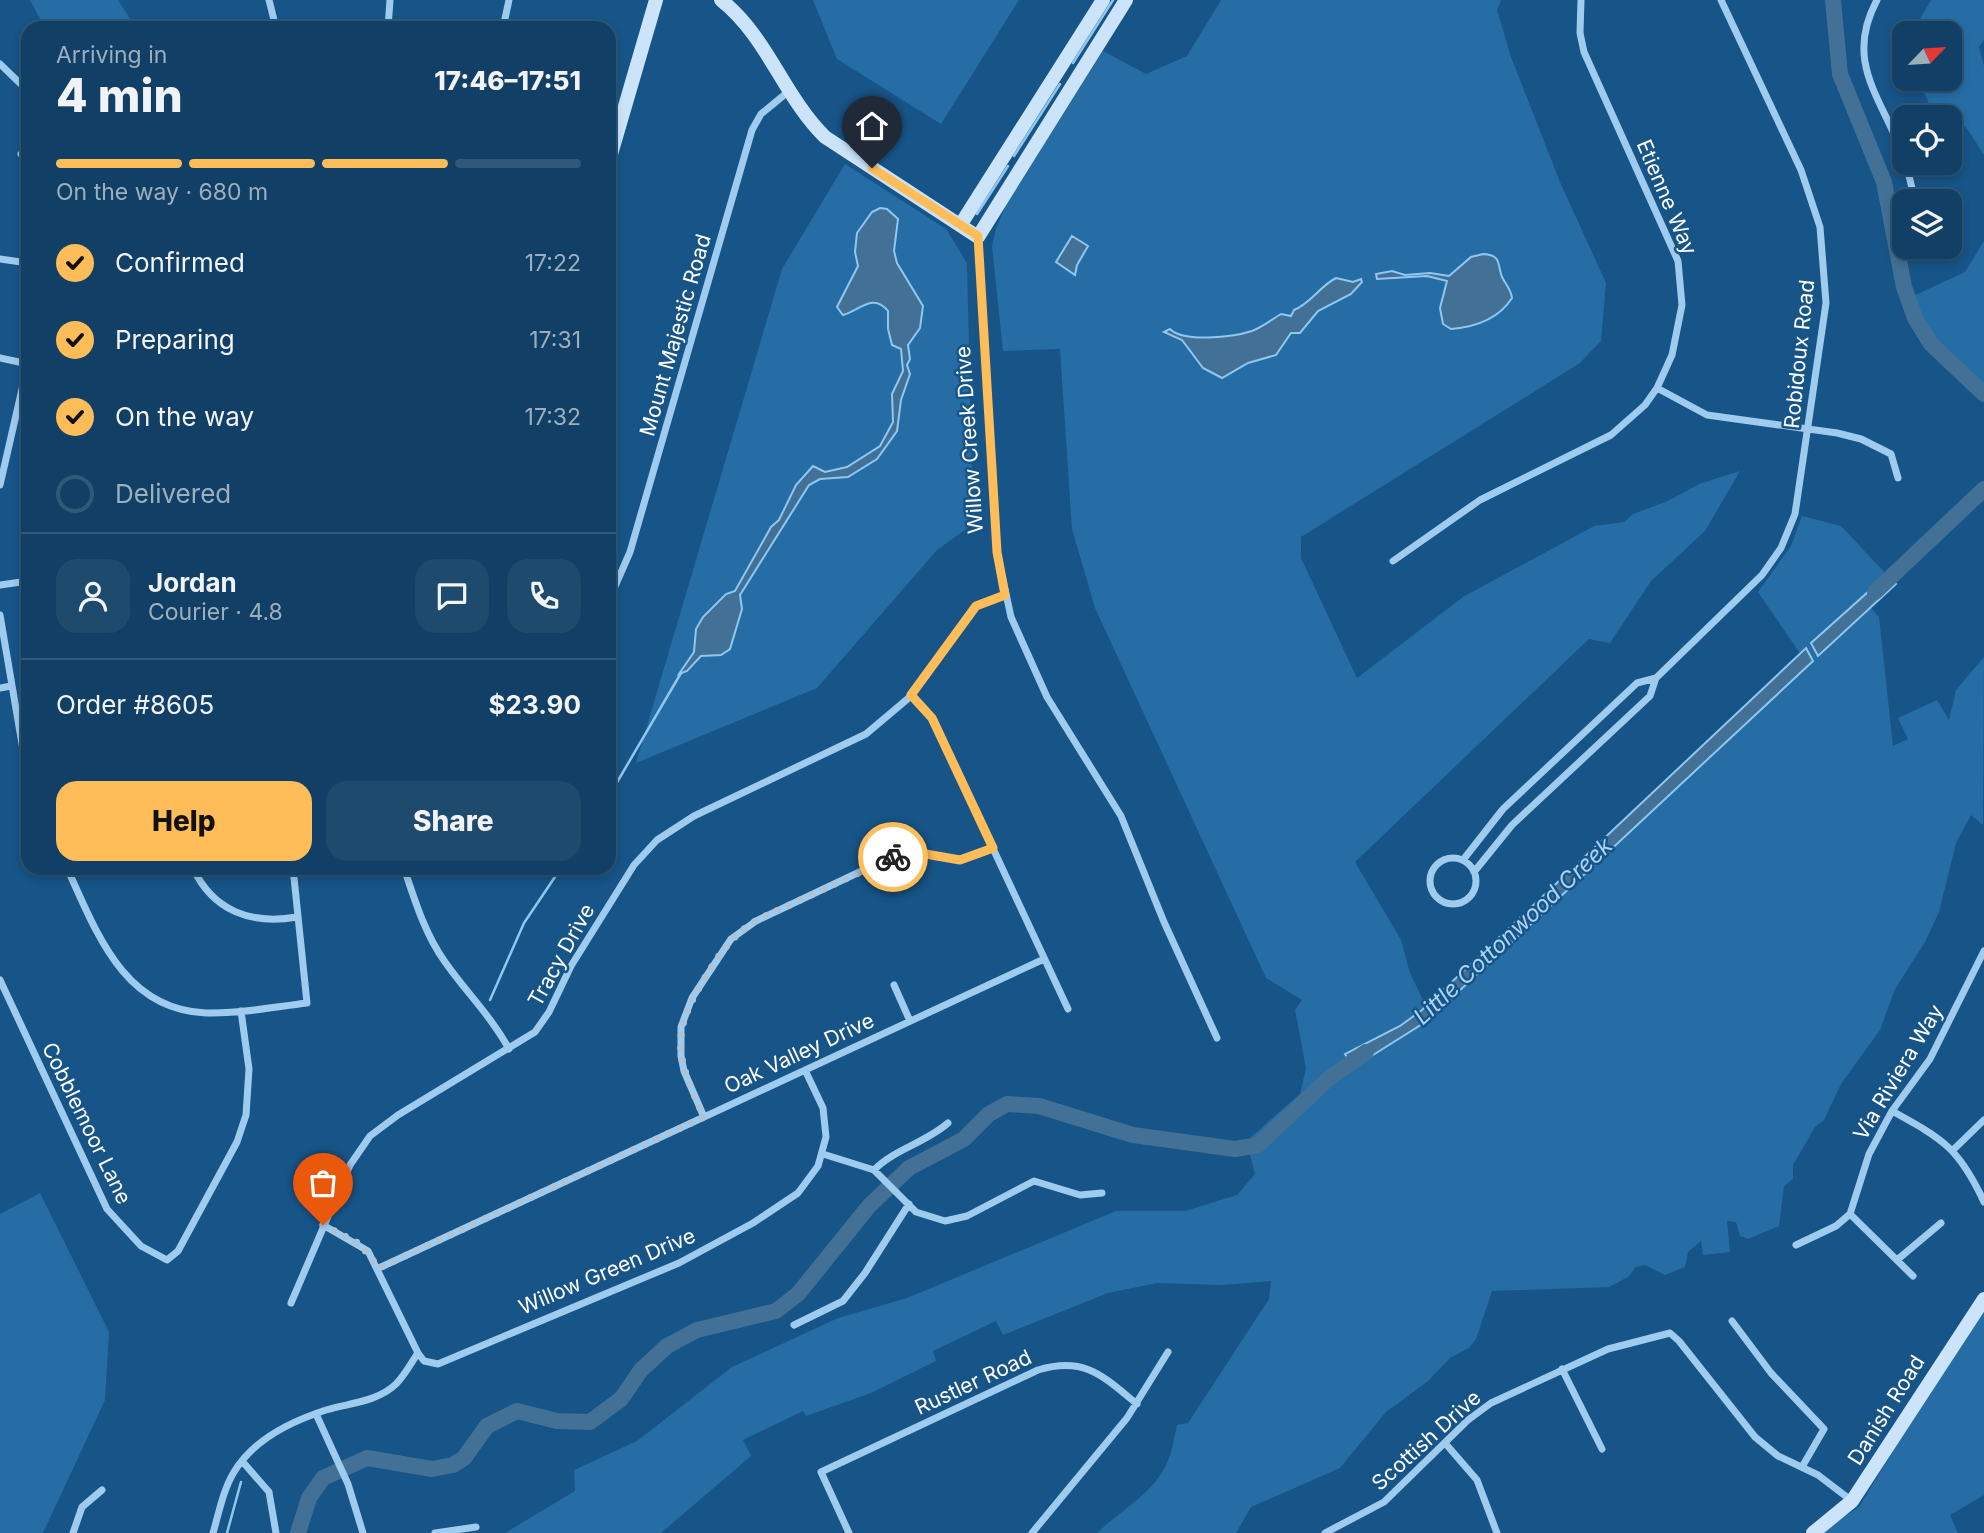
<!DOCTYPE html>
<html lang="en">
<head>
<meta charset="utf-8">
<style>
	body { margin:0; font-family:Inter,sans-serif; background:#1e4a6e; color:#f1f3f6; height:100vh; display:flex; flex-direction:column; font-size:26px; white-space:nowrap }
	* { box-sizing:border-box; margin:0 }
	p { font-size:23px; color:#9cafbf }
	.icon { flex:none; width:38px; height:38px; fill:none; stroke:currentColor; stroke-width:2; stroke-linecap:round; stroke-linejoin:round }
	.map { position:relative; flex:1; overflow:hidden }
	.panel { position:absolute; left:21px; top:21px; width:595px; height:854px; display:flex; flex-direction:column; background:#113f65; border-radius:21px; box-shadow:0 4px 10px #0003,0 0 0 2px #305879 }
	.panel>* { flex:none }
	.needle { width:46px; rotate:65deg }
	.fabs { position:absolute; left:1892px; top:21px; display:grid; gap:14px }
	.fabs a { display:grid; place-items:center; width:70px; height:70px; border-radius:14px; background:#113f65; box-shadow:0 4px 10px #0003,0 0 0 2px #305879; font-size:35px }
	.pin { position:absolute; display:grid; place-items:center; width:60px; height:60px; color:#fff; margin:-72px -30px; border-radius:50% 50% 50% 0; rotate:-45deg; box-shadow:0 0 7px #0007 }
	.pin .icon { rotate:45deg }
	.courier { position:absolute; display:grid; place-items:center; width:70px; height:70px; margin:-35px; border:5px solid #ffbd5a; border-radius:50%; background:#fff; color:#222; box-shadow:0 2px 9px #0007 }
	.overview em { font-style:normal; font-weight:800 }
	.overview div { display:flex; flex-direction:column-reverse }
	.overview { display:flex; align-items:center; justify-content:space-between; height:119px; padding:0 35px }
	h1 { font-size:46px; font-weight:800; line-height:52px }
	.bar { display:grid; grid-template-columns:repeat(4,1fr); gap:10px 7px; align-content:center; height:84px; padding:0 35px }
	.bar i { height:9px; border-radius:5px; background:#305879 }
	.bar .on { background:#ffbd5a }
	.bar p { grid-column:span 4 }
	.line { display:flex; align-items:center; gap:18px; padding:0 35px; border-top:2px solid #305879 }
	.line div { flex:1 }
	.round { display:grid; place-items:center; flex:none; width:74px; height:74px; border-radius:21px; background:#1e4a6e }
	ol { padding:0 35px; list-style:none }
	li { display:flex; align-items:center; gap:21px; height:77px }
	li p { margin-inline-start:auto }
	li .icon { padding:7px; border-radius:50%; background:#ffbd5a; color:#111; stroke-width:4 }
	li:last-child { color:#9cafbf }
	li i { width:38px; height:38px; border:4px solid #305879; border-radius:50% }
	.primary-button { display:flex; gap:14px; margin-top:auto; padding:14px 35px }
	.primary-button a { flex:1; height:80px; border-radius:21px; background:#ffbd5a; color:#111; font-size:28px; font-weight:800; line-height:80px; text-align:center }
	.primary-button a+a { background:#1e4a6e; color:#f1f3f6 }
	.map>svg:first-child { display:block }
</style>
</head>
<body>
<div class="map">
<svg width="1984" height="1533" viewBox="0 0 1984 1533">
	<rect width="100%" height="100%" fill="#175487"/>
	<path fill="#266da5" d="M30,0H118L136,28H45Z
		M813,0H1019L941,124L837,59Z
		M1221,0H1501L1497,10L1511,57L1560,182L1606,283L1601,341L1580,363L1301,537V558L1357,678L1463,597L1594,526L1624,522L1633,514L1668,501L1699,484L1740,471L1705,531L1651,581L1610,643L1589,639L1355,862L1401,940L1410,973L1431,1017L1808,665L1758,592L1791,546L1802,516L1841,526L1887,575L1862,597L1879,617L1893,746L1908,739L1898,718L1937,700L1949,720L1956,690L1984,657L1983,825L1971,815L1956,843L1939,912L1925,942L1895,989L1880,1030L1841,1084L1824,1120L1815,1127L1793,1165V1179L1784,1186L1779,1226L1748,1239L1740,1236L1736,1222L1727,1221L1730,1252L1703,1255L1701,1241L1688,1252L1685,1267L1665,1275L1645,1265L1636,1267L1628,1277L1609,1287L1492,1291L1476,1339L1469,1348L1450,1358L1428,1381L1386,1412L1340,1468L1251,1507L1236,1533H1097C1120,1511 1154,1493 1167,1463C1172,1452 1174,1438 1177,1425L1188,1423L1269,1299L1271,1281L1223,1285L1157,1283L1108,1293L1003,1335L996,1321L933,1351L936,1361L871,1393L806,1416L803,1411L743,1440L751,1456L661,1533H505L575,1491L574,1470L637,1441L732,1367L838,1318L907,1298L1116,1211H1185L1237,1195L1255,1174L1250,1155L1251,1137L1300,1094L1306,1068L1295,1010L1302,1000L1266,978L1095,608L1072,529L1060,349L1003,351L992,246L996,229L1006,205L1103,51L1146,74L1187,56Z
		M1931,0H1984V40L1979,47L1984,66V155C1971,135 1958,108 1931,108L1918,79H1950V33H1912Z
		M845,164L946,229L967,263L973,517L969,527L937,550L817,688L636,763L782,269Z
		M1984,241V384C1953,357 1922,337 1911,297L1965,272Z
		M40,1193L109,1332L105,1400L43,1533H0V1214Z
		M1984,1310V1495L1950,1515L1958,1533H1819L1859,1507L1961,1338Z"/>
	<path fill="#437096" stroke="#90c7f0" stroke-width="2" d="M880,208L887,209L898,219L894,251L897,263L923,306L920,328L908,345L910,359L907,365L910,374L901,400L897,431L877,459L848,477L820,479L809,485L740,595L742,609L730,649L721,655L701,656L687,671L679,674L694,652L696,629L703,617L726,594L735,591L771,527L779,520L796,485L813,466L825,472L847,467L880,446L893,422L892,394L903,371L901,349L892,345L888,329V311C873,292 859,311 843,315L837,307L858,266L855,252L857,233L872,212Z
		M1072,236L1088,246L1077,265L1075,275L1056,262Z
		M1483,254C1502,255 1497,264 1502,277C1506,285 1511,289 1512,298C1498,320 1475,327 1451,329L1443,324L1440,308L1447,281L1427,276L1377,279L1376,274L1392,271L1405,275L1430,273L1449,276L1471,257Z
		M1336,278L1353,282L1361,279L1362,282L1351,294L1318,311L1300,333H1291L1276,355L1248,363L1222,378L1203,368L1182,340L1164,332L1170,329C1184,343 1233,337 1252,331C1262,327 1271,320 1281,314L1291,316L1294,310C1311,303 1319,287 1336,278Z
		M1887,575L1896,584L1818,656L1811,643Z
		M1806,648L1813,661L1427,1021L1354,1067L1345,1054L1400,1026L1422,1010Z"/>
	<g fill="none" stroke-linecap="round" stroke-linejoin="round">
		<path stroke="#90c7f0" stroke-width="2.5" d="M1073,63L1113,0
			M1014,156L1060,84
			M977,214L1008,166
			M609,796L681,673
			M490,1000L524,923L561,868
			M227,1533L241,1482"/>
		<path stroke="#437096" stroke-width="16" d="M1833,0L1840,74L1884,182L1904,287L1915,318L1931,344L1984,394
			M1875,592L1984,489
			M298,1533L309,1498L323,1478L367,1458L432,1469L453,1465L464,1458L487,1426L517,1411L557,1421L590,1422L621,1399L641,1370L667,1346L697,1330L776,1311L798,1294L869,1206L909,1168L964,1139L989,1114L1007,1104L1039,1106L1133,1135L1235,1149L1258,1145L1328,1079L1366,1052"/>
		<path stroke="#9ecbee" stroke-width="7" d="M269,0L276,28
			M1877,0C1843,63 1883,99 1904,158
			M259,28L274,24
			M388,28L390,0
			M503,28L509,0
			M0,64L28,91
			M21,154L28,152
			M1906,163L1915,201
			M978,237L997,552L1011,617L1047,697L1121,816L1164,922L1217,1038
			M0,259L28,263
			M0,358L28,364
			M1657,388L1707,415L1837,433L1861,439L1891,454L1898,478
			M0,485L28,363
			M1393,561L1480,500L1611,435L1645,405L1657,388L1672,355L1682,305L1678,261L1584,52L1580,33L1581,0
			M0,585L28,581
			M609,600L630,552L752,130L761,114L789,91
			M0,615L28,779
			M0,688L11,686
			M911,696L932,718L1068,1009
			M1430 881a23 23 0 1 1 46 0a23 23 0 1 1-46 0Z
			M1463,860L1503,809L1637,683L1656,678
			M67,868C96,931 123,1010 206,1013C239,1014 274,1007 307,1003L293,868
			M193,868C213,911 251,925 297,917
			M404,868C415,901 425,934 445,962C466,992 491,1016 509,1049
			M1474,872L1512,825L1650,696L1656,678L1762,575L1781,548L1795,514L1826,303L1820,227L1801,170L1721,0
			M0,980L107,1209L141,1246L167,1260L178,1251L237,1142L246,1115L249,1069L241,1011
			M894,985L910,1021
			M1892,1111C1943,1139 1959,1148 1984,1202
			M704,1117L684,1071L681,1056V1027L692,998L731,939L756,921L889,858L914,852L960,860L993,848
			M1953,1150L1984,1120
			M823,1154L874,1170L916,1212L945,1221L967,1216L1034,1181L1080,1195L1102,1193
			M874,1170C893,1150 925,1143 948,1123
			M1850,1214L1913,1276
			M323,1225L368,1251L418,1353L424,1361L438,1364L679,1263L753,1223L798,1193L818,1166L826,1137L823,1108L805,1070
			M1796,1245L1836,1226L1850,1214L1869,1154L1892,1111L1930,1059L1984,951
			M1897,1260L1941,1223
			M379,1268L1044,959
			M291,1303L350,1165L370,1136L398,1115L535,1032L549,1012L571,966L634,865L657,840L694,816L866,734L911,696L976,606L1005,595
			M1732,1321L1771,1373L1824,1429L1802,1467
			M794,1325L843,1301L865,1273L909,1204
			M1562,1369L1602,1449
			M316,1414L348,1484L363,1533
			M1445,1443L1477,1480L1497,1533
			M242,1461L269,1492L276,1533
			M73,1533L82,1507L102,1490
			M213,1533C219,1513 223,1490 234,1472C253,1440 292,1421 326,1410C350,1403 377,1402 396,1384C405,1375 411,1363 418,1353
			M435,1533L476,1527
			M849,1533L821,1472L1038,1370C1085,1356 1103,1376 1137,1404
			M1032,1533L1127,1418L1168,1352
			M1325,1533L1384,1502L1468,1420L1491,1403L1608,1349L1670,1333L1679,1341L1755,1437L1778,1456L1818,1475L1852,1501"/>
		<path stroke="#cbe4fa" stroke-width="14" d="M721,0C767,36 784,97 825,137L978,237L1126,0
			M609,161L656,0
			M961,224L1103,0
			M1813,1533L1852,1501L1984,1299"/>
	</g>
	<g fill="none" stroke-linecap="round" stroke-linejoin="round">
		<path stroke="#aec3d5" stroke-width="7" stroke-dasharray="0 12.6" d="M323,1225L360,1244L379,1268L704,1117C674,1052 670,1033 709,971C722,950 735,933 757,920L893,857"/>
		<path stroke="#ffbd5a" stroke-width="9" d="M872,168L978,236L997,552L1005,595L976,606L911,695L932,718L993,848L960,860L914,852L893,857"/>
	</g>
	<g text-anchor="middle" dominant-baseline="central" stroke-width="5" stroke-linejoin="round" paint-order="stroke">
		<g font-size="21" fill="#fff" stroke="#175487">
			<text transform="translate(1667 197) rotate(67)">Etienne Way</text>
			<text transform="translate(675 335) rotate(-74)">Mount Majestic Road</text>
			<text transform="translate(1799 354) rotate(-84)">Robidoux Road</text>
			<text transform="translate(969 440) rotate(-94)">Willow Creek Drive</text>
			<text transform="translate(561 955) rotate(-61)">Tracy Drive</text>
			<text transform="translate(799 1053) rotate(-25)">Oak Valley Drive</text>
			<text transform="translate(1898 1072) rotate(-59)">Via Riviera Way</text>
			<text transform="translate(87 1123) rotate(64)">Cobblemoor Lane</text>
			<text transform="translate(607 1271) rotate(-23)">Willow Green Drive</text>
			<text transform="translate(973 1382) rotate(-25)">Rustler Road</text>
			<text transform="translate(1886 1410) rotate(-58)">Danish Road</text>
			<text transform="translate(1426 1440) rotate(-42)">Scottish Drive</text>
		</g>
		<g font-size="23" font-style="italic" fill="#a9d4f5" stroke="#175487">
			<text transform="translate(1513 931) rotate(-43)">Little Cottonwood Creek</text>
		</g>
	</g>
</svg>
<div class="fabs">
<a><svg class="needle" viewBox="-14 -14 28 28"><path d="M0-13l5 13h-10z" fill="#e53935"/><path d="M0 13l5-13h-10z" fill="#9cafbf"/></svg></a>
<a><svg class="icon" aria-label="locate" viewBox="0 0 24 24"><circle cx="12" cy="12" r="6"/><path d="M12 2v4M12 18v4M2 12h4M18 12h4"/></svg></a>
<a><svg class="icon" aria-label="layers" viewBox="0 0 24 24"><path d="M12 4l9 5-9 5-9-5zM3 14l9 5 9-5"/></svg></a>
</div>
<div class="pin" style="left:323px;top:1225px;background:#ea580c"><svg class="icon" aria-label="bag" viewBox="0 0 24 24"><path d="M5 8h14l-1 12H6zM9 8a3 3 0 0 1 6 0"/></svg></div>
<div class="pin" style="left:872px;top:168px;background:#1f2937"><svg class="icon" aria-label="home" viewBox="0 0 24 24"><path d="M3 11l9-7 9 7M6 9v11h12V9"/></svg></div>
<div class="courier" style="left:893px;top:857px"><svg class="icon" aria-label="bike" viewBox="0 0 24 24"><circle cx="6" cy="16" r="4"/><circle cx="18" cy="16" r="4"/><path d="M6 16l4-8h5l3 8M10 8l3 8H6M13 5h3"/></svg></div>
<section class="panel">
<div class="overview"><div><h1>4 min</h1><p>Arriving in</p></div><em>17:46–17:51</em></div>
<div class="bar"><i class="on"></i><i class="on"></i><i class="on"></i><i></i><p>On the way · 680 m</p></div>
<ol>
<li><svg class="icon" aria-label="check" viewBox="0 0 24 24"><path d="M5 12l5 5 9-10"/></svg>Confirmed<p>17:22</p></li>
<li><svg class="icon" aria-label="check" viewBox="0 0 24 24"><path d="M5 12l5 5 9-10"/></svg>Preparing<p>17:31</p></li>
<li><svg class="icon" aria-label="check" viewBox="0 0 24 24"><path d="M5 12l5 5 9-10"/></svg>On the way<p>17:32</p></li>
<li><i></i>Delivered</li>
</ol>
<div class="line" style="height:126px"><a class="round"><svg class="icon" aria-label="person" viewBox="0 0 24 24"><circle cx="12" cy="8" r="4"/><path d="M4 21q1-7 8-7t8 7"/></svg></a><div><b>Jordan</b><p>Courier · 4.8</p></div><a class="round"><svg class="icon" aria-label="chat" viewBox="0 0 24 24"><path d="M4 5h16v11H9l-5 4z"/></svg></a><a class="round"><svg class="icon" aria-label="phone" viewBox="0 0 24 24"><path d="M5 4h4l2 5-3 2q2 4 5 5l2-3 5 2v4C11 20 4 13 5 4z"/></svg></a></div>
<div class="line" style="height:91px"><div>Order #8605</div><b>$23.90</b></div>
<div class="primary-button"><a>Help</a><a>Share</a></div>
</section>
</div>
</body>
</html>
